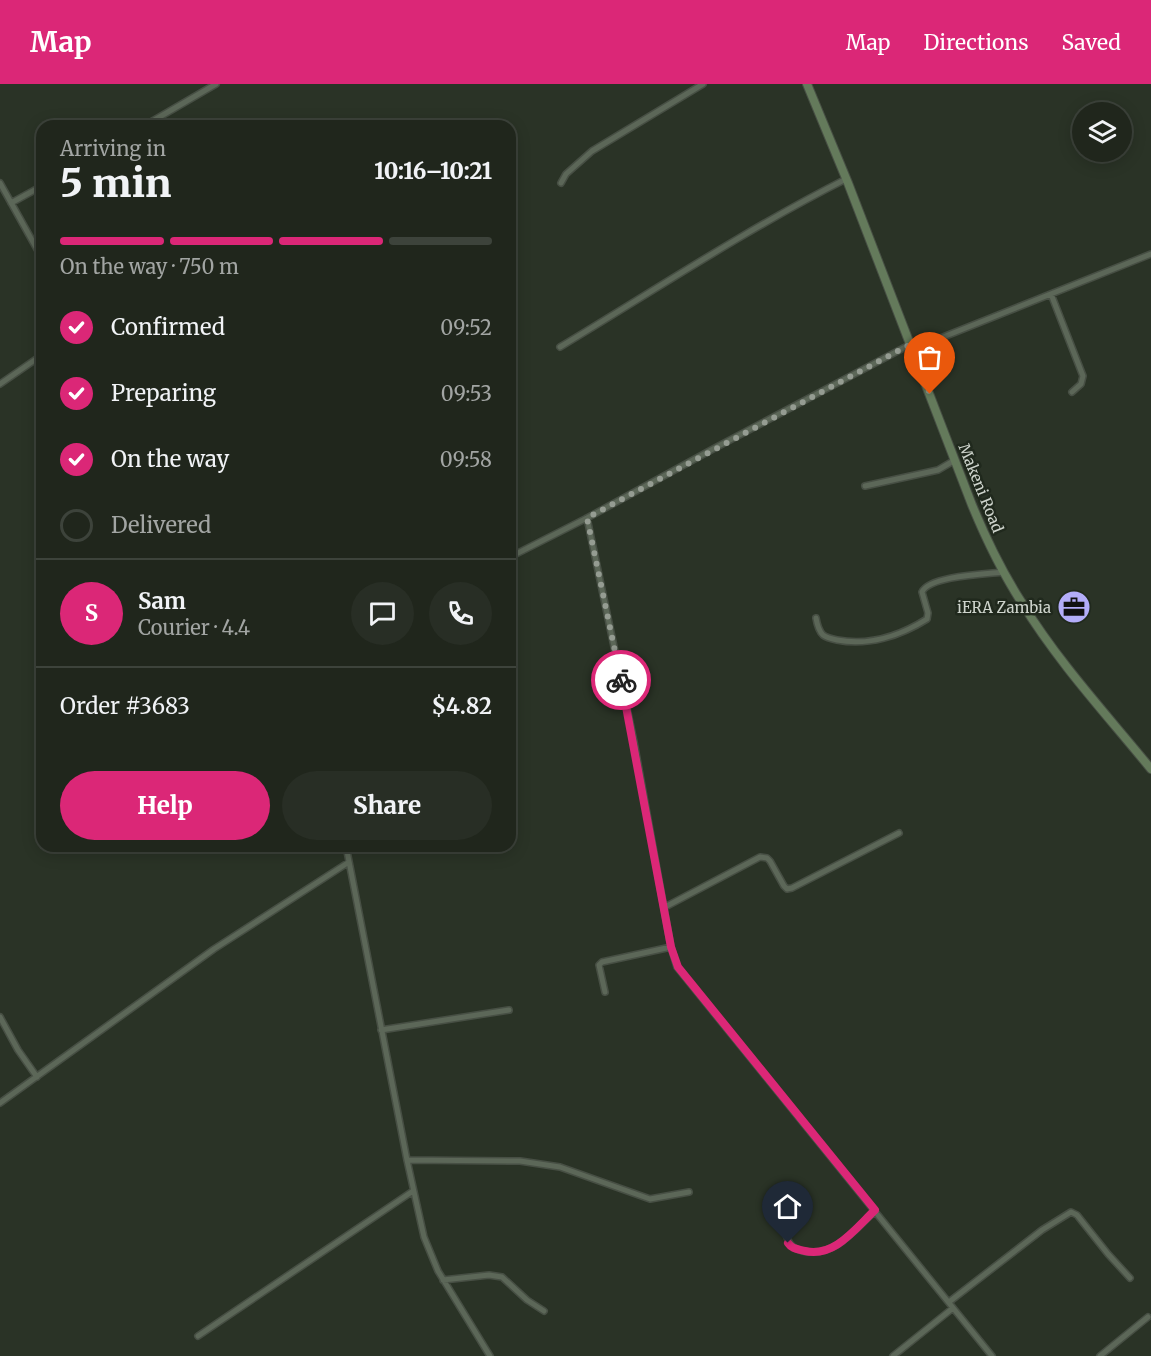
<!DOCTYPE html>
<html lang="en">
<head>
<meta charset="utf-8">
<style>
	body { margin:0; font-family:Merriweather,serif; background:#282e25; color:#f1f3f6; height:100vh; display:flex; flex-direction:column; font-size:22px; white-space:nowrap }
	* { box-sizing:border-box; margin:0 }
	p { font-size:20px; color:#a2a5a3 }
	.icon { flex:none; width:33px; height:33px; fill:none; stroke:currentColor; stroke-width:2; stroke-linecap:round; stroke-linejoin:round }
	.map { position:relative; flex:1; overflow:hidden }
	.details { position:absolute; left:36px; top:36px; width:480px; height:732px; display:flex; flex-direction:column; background:#20261c; border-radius:18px; box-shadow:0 3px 15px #0003,0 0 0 2px #3d433b }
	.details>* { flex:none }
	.fabs { position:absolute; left:1072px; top:18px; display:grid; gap:12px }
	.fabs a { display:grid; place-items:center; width:60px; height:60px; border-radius:50%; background:#20261c; box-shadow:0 3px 15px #0003,0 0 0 2px #3d433b; font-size:30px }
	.pin { position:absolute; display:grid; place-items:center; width:51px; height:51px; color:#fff; margin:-62px -26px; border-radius:50% 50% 50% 0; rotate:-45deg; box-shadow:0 0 6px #0007 }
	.pin .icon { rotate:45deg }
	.courier { position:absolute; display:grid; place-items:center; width:60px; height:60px; margin:-30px; border:4px solid #db2777; border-radius:50%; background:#fff; color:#222; box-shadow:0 2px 8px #0007 }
	.summary em { font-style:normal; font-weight:800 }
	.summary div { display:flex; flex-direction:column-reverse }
	.summary { display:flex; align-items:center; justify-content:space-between; height:102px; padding:0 24px }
	h1 { font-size:39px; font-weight:800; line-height:45px }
	.bar { display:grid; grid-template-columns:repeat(4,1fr); gap:9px 6px; align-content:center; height:72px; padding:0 24px }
	.bar i { height:8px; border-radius:4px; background:#3d433b }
	.bar .current { background:#db2777 }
	.bar p { grid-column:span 4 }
	.line { display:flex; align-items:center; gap:15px; padding:0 24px; border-top:2px solid #3d433b }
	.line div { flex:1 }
	.round { display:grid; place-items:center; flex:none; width:63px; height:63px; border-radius:32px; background:#282e25 }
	ol { padding:0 24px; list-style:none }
	li { display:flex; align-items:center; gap:18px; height:66px }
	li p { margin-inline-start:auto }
	li .icon { padding:6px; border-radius:50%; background:#db2777; color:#fff; stroke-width:4 }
	li:last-child { color:#a2a5a3 }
	li i { width:33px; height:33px; border:3px solid #3d433b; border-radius:50% }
	.action { display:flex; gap:12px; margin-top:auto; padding:12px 24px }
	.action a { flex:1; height:69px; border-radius:36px; background:#db2777; color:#fff; font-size:24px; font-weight:800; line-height:69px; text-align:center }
	.action a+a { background:#282e25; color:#f1f3f6 }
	header { display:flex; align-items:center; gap:36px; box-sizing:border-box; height:84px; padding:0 30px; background:#db2777; color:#fff }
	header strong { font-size:28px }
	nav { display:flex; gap:33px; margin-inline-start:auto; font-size:21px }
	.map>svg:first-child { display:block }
</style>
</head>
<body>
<header>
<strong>Map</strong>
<nav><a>Map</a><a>Directions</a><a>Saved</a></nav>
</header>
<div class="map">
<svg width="1151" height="1272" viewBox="0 0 1151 1272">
	<rect width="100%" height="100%" fill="#2a3326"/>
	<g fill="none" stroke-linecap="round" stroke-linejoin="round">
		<g stroke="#474f44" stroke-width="8">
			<path id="minor" d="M144,42L216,0
				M0,99L42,174
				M561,99L566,90L592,67L703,0
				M11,119L42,102
				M1051,210L1083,292L1081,300L1072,308
				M560,263C655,206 747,145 846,95
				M913,265L1151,170
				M0,300L42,271
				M865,402L938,386L955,376
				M587,434L634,658L671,863L677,883L992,1272
				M510,473L587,434L713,365L911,260
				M816,534C817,540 819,547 823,551C827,554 832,555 837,556C868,562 900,552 927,535L928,529L922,508C929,492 985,490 1003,488
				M346,762L407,1076L424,1153L438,1187L490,1272
				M665,823L760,773L767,774L770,777L784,802L787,805L792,804L899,749
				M605,908L599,881L602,878L671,863
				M0,933L18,966L37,993
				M381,946L509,926
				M0,1019L214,865L349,778
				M407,1076L520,1077L560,1083L650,1115L689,1108
				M785,1148C789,1160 791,1164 803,1167C835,1174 854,1146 875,1127
				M443,1196L489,1191L502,1193L527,1216L544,1227
				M949,1218L1042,1146L1071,1128L1077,1131L1108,1170L1130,1194
				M198,1252L413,1107
				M893,1272L953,1224
				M1100,1272L1148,1233"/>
		</g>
		<g stroke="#474f44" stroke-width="10">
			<path id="secondary" d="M807,0L848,99L972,421C986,455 1002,488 1022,519C1058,578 1107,631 1151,685"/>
		</g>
		<use href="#minor" stroke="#5c6758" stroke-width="5"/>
		<use href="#secondary" stroke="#647a5b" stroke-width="8"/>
	</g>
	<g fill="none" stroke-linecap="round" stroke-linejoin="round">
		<path stroke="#959c92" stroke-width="6" stroke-dasharray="0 10.8" d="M621,596L587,434L911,260L930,310"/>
		<path stroke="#db2777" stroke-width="8" d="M621,596L671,863L678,883L875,1126C855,1145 834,1174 805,1167C797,1165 792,1165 788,1159"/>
	</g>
	<defs>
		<g id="office-disc" transform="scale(1.725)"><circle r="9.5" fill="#b3adf9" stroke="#20291d"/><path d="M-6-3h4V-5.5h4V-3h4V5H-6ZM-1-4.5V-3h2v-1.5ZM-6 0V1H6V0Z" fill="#111"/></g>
	</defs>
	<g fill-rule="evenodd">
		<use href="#office-disc" x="1074" y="523"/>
	</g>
	<g text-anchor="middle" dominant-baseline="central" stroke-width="5" stroke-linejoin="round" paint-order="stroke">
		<g font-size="15" fill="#ced4cc" stroke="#20291d">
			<text transform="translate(981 404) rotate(68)">Makeni Road</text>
		</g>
		<g font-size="15" fill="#ced4cc" stroke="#20291d" text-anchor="end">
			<text x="1051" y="523">iERA Zambia</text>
		</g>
	</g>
</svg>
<div class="fabs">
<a><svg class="icon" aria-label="layers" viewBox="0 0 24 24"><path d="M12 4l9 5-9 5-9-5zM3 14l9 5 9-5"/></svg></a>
</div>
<div class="pin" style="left:930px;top:310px;background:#ea580c"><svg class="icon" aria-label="bag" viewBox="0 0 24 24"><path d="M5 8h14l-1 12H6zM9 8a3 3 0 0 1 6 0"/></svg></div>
<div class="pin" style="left:788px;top:1159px;background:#1f2937"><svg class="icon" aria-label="home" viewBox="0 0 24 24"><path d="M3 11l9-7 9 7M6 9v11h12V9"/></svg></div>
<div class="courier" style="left:621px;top:596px"><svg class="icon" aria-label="bike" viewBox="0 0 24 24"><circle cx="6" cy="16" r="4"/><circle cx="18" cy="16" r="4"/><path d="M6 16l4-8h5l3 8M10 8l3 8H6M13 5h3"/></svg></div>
<section class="details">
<div class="summary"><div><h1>5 min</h1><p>Arriving in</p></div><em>10:16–10:21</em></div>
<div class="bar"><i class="current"></i><i class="current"></i><i class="current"></i><i></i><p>On the way · 750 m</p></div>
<ol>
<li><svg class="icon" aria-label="check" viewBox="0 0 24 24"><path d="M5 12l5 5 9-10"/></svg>Confirmed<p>09:52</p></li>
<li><svg class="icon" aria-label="check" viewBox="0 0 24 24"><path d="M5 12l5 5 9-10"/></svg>Preparing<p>09:53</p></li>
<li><svg class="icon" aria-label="check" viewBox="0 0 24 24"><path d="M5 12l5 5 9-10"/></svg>On the way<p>09:58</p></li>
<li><i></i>Delivered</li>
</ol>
<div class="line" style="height:108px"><b class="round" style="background:#db2777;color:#fff">S</b><div><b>Sam</b><p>Courier · 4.4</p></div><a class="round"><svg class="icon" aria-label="chat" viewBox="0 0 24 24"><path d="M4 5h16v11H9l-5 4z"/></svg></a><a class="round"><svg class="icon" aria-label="phone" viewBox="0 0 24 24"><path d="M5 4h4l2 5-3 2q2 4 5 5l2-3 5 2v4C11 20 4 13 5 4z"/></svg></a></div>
<div class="line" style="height:78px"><div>Order #3683</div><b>$4.82</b></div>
<div class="action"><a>Help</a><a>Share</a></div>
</section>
</div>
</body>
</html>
